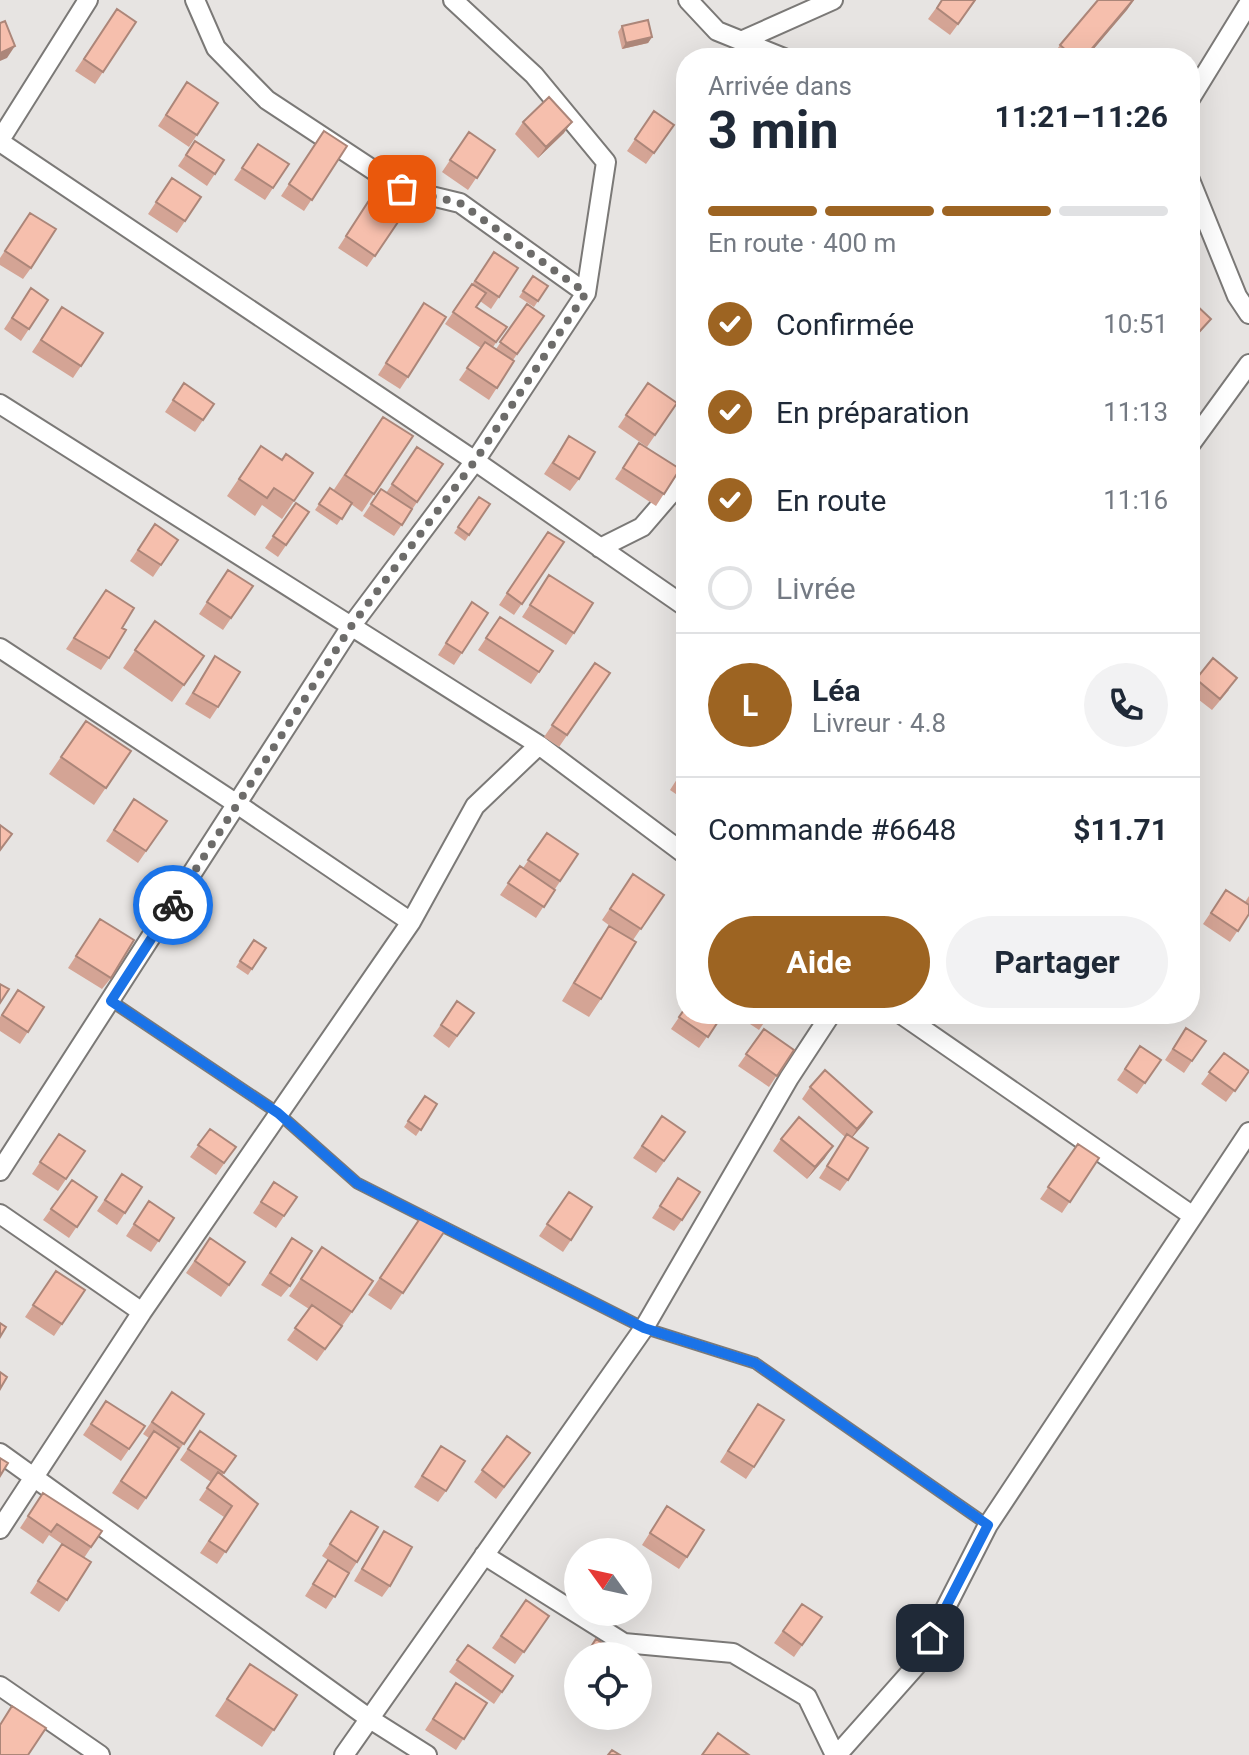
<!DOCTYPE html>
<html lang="fr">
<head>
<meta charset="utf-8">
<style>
	body { margin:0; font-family:Roboto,sans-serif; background:#f2f2f3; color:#1f2937; height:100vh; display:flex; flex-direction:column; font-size:30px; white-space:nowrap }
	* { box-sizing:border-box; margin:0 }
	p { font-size:26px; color:#747a83 }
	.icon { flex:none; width:44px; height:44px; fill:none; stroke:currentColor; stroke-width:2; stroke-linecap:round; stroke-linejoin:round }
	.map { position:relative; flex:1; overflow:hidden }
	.sheet { position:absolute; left:676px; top:48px; width:524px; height:976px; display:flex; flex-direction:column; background:#fff; border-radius:32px; box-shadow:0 8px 32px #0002 }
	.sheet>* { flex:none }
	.needle { width:52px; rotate:303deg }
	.buttons { position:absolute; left:564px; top:1538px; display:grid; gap:16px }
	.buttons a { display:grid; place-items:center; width:88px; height:88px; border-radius:50%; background:#fff; box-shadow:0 8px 32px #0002; font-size:40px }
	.pin { position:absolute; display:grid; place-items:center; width:68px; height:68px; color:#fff; margin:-34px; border-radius:16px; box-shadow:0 4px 12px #0006 }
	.courier { position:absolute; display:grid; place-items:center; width:80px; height:80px; margin:-40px; border:6px solid #1a73e8; border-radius:50%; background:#fff; color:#222; box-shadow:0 2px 10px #0007 }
	.summary em { font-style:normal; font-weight:700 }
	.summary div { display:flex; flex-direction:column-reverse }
	.summary { display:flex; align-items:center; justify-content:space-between; height:136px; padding:0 32px }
	h1 { font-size:52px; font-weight:700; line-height:60px }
	.bar { display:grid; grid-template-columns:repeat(4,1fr); gap:12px 8px; align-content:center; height:96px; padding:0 32px }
	.bar i { height:10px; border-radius:6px; background:#e0e1e3 }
	.bar .selected { background:#9d6422 }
	.bar p { grid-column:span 4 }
	.line { display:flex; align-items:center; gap:20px; padding:0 32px; border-top:2px solid #e0e1e3 }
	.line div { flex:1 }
	.round { display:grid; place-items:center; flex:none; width:84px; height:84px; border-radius:42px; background:#f2f2f3 }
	ol { padding:0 32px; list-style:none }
	li { display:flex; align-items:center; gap:24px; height:88px }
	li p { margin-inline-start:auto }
	li .icon { padding:8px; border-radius:50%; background:#9d6422; color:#fff; stroke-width:4 }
	li:last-child { color:#747a83 }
	li i { width:44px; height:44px; border:4px solid #e0e1e3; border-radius:50% }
	.action { display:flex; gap:16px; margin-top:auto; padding:16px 32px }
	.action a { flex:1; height:92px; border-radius:48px; background:#9d6422; color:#fff; font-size:32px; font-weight:700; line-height:92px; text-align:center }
	.action a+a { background:#f2f2f3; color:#1f2937 }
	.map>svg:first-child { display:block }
</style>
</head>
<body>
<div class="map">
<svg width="1249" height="1755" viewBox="0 0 1249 1755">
	<rect width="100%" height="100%" fill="#e7e4e2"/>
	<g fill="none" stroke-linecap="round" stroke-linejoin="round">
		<g stroke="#7b7977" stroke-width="13">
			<path id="service" d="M111,1001L278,1113L357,1183L644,1328L755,1363L988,1525"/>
		</g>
		<g stroke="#7b7977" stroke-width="22">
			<path id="minor" d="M195,0L216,48L267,100L402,189L460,203L586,293
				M688,0L717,31L784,58
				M741,41L833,0
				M1190,99L1249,3
				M0,140L88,0
				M0,142L475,461L686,607
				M1190,180L1237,296L1249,314
				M0,404L539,745L686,855
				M1190,445L1249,364
				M600,548L642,527L686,476
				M0,648L237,804L411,922
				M901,1014L1193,1216
				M0,1171L352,625L475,461L586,293L606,162L534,75L453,0
				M0,1214L142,1312
				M0,1453L370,1719L427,1755
				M0,1529L142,1312L411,922L475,806L539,745
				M484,1555L624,1643L733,1653L807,1697L835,1755
				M0,1686L100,1755
				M344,1755L644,1328L789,1078L831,1014
				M837,1755L916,1666L988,1525L1249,1132"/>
		</g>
		<use href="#service" stroke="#fff" stroke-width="9"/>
		<use href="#minor" stroke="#fff" stroke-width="18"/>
	</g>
	<path fill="#d4a495" d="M942,0H976L950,35L928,19Z
		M1098,0H1134L1086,58H1051L1060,45Z
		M117,9L136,22L95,84L75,71Z
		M622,26L652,37L648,43L622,49L618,32Z
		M187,82L218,103L189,147L158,126Z
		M654,111L674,125L646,164L627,151Z
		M523,122L564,133L538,158L515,134Z
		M324,131L347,146L304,211L281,196Z
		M469,132L495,150L468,190L442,172Z
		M195,141L224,160L207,186L178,166Z
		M258,144L289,164L265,200L234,180Z
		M172,178L201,197L177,233L148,214Z
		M368,202L398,222L367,267L338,248Z
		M30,213L31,268L23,279L0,265V258Z
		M494,252L518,268L491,309L480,301L476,307L507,327L493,347L496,349L527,304L544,316L513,360L514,361L489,400L459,380L481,348L445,324Z
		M533,276L548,286L534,307L519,297Z
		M31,288L48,300L21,341L4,329Z
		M424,303L408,377L400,389L378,375Z
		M1190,306L1211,319L1195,338L1190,333Z
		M62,307L81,366L73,378L32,352Z
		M184,383L214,404L195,432L165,412Z
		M648,383L677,403L647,447L618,427Z
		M371,434L413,436L362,512L351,504L337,525L315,510L330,488L333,491Z
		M569,436L579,479L570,491L544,474Z
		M639,443L680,469L656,506L615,479Z
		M261,446L282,460L313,473L282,519L262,505L255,516L227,496Z
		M417,447L443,464L394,536L363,516L381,489L386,493Z
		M479,497L490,504L465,541L454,533Z
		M296,503L309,512L278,557L265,548Z
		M155,524L178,540L153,577L130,561Z
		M548,532L564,542L514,615L499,605Z
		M228,570L253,586L223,630L199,614Z
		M549,575L574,633L566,645L522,617Z
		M106,590L122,628L109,658L101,670L66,649Z
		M472,602L488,613L454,665L438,655Z
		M500,617L539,672L531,684L478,650Z
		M155,621L204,656L172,702L123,668Z
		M215,656L218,707L210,719L185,704Z
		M595,663L610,673L559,747L544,737Z
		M1196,679L1229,690L1212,710L1190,693V688Z
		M86,721L131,751L94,805L49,774Z
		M686,765V801L670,790Z
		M134,799L167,821L138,863L106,841Z
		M547,833L578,854L536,918L500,895L520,866L523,868Z
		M633,874L664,895L633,940L601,999L589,1017L562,1001L597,943L609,926L618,932L602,920Z
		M1226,890L1245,902L1249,896V914L1230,942L1203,924Z
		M100,919L111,978L102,989L68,968Z
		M254,940L266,948L248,975L236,967Z
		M18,990L44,1007L20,1044L0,1031V1017Z
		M457,1001L474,1013L449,1048L433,1036Z
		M686,1007L723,1014L699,1048L671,1029Z
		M735,1014H770L759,1030Z
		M1186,1028L1192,1061L1184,1073L1165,1060Z
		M764,1029L794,1050L769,1087L738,1066Z
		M1140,1046L1161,1060L1137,1094L1117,1080Z
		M1224,1053L1249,1071L1226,1102L1201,1084Z
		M810,1087L872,1112L852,1138L848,1180L840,1191L819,1178L845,1137L802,1099Z
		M425,1096L437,1104L416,1136L404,1127Z
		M662,1116L685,1132L656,1173L633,1158Z
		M210,1129L236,1147L216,1175L190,1157Z
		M59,1134L85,1151L58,1191L32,1174Z
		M781,1139L825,1158L807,1179L773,1151Z
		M1078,1144L1099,1158L1062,1213L1040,1199Z
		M122,1174L142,1187L117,1225L97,1211Z
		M678,1178L682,1220L674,1231L652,1218Z
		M72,1180L97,1197L69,1238L43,1220Z
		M274,1182L297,1197L276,1228L253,1213Z
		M569,1192L571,1240L563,1252L539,1236Z
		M149,1201L174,1218L151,1252L126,1236Z
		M425,1211L448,1226L391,1310L368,1295Z
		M210,1238L245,1262L221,1297L186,1273Z
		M292,1238L290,1286L281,1297L261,1285Z
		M322,1247L352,1312L317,1361L287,1340L309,1309L289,1296Z
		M56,1271L85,1290L54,1336L25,1317Z
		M172,1392L204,1414L138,1510L112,1493L149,1438L143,1434Z
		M106,1401L145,1426L121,1461L83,1435Z
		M750,1415L754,1467L746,1479L720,1462Z
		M200,1431L236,1456L222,1476L258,1504L217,1564L200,1553L224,1517L199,1500L211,1482L180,1460Z
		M507,1436L530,1453L496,1499L474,1482Z
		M441,1446L446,1491L438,1502L414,1487Z
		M43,1493L102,1531L84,1558L67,1600L59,1612L30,1593L62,1544L49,1535L43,1544L20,1528Z
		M667,1506L687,1557L679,1569L642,1545Z
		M351,1511L357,1562L326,1609L305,1596L328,1560L322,1556Z
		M384,1531L390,1586L382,1597L354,1581Z
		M526,1600L549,1616L515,1664L492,1648Z
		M802,1604L822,1617L794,1657L774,1643Z
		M468,1645L513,1676L494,1704L449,1672Z
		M250,1664L297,1695L262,1747L215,1716Z
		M578,1666V1691L566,1683Z
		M456,1683L487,1703L456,1750L425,1730Z"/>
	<path fill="#ac8679" d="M1133,0H1134L1127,10L1086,58H1084Z
		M652,37L648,43L622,49L626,43Z
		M15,46L7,58L0,61V53Z
		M572,122L564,133L538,158L546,147Z
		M872,1112L864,1124L849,1141L857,1129Z
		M833,1146L825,1158L807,1179L815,1167Z"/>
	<path fill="#f6bfad" stroke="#ac8679" stroke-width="2" d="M942,0H975L958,24L937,8Z
		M1098,0H1133L1084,58H1075L1060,45Z
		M117,9L136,22L103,72L84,59Z
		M648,20L652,37L626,43L622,26Z
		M5,21L15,46L0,53V23Z
		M187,82L218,103L197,135L166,115Z
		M549,97L572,122L546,147L523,122Z
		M654,111L674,125L654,153L635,139Z
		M324,131L347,146L312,200L289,184Z
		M469,132L495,150L477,178L450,160Z
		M195,141L224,160L215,174L186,155Z
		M258,144L289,164L273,188L242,168Z
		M172,178L201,197L185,221L156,202Z
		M368,202L398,222L375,256L346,236Z
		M30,213L56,229L31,268L5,251Z
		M494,252L518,268L499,297L475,281Z
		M533,276L548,286L538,301L523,291Z
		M472,284L486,293L476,307L507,327L496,342L453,312Z
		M31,288L48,300L29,329L12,318Z
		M1193,302L1211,319L1199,332L1190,324V306Z
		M424,303L446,317L408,377L386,363Z
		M527,304L544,316L517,354L500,342Z
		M62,307L103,333L81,366L41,340Z
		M485,342L514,361L497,388L467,368Z
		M184,383L214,404L203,420L173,400Z
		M648,383L677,403L655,435L626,415Z
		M383,417L413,436L374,494L345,475Z
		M569,436L595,452L579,479L553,463Z
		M639,443L680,469L664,494L623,468Z
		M261,446L282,460L286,454L313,473L294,501L274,488L267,498L239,479Z
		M417,447L443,464L417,502L392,484Z
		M330,488L352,503L342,519L319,504Z
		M381,489L412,509L402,525L371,504Z
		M479,497L490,504L469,535L458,527Z
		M296,503L309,512L286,545L273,536Z
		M155,524L178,540L161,565L138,550Z
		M548,532L564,542L522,604L507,593Z
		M228,570L253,586L231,618L207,602Z
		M549,575L593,603L574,633L530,605Z
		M106,590L134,608L122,628L126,630L109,658L74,638Z
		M472,602L488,613L462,653L446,643Z
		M500,617L553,651L539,672L486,638Z
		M155,621L204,656L184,685L135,650Z
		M215,656L240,672L218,707L193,693Z
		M1213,658L1237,678L1220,699L1196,679Z
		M595,663L610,673L567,735L552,725Z
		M86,721L131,751L106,788L61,757Z
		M134,799L167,821L146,851L114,830Z
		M0,825L12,834L0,850Z
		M547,833L578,854L560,881L528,860Z
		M520,866L555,890L544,907L508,883Z
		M633,874L664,895L641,929L610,909Z
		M1226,890L1249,905V914L1238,931L1211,913Z
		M100,919L134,940L111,978L76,956Z
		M609,926L636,942L601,999L574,983Z
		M254,940L266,948L252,969L240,961Z
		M0,984L9,989L0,1003Z
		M18,990L44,1007L28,1032L2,1015Z
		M457,1001L474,1013L457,1036L441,1025Z
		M686,1007V1014H723L708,1037L679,1017Z
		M1186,1028L1206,1041L1192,1061L1173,1049Z
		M764,1029L794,1050L777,1076L746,1054Z
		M1140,1046L1161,1060L1145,1083L1125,1069Z
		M1224,1053L1249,1071L1235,1091L1209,1072Z
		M825,1070L872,1112L857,1129L810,1087Z
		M425,1096L437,1104L421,1130L408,1121Z
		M662,1116L685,1132L664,1161L642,1146Z
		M799,1117L833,1146L815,1167L781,1139Z
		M210,1129L236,1147L224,1163L198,1145Z
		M59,1134L85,1151L66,1179L40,1162Z
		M847,1134L868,1148L848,1180L827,1166Z
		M1078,1144L1099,1158L1070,1202L1048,1187Z
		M122,1174L142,1187L125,1213L105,1200Z
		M678,1178L700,1192L682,1220L660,1206Z
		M72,1180L97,1197L77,1227L51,1209Z
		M274,1182L297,1197L284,1216L261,1202Z
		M569,1192L592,1207L571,1240L547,1224Z
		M149,1201L174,1218L159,1241L134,1224Z
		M425,1211L448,1226L403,1293L380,1278Z
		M210,1238L245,1262L229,1285L195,1261Z
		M292,1238L312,1251L290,1286L270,1273Z
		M322,1247L373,1281L352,1312L301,1279Z
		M56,1271L85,1290L62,1324L33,1305Z
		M312,1305L342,1326L325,1349L295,1328Z
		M0,1323L6,1327L0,1337Z
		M0,1372L7,1377L0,1389Z
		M172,1392L204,1414L184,1444L152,1422Z
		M106,1401L145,1426L129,1449L91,1424Z
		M758,1404L784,1420L754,1467L728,1451Z
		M154,1431L179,1448L146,1498L121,1481Z
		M200,1431L236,1456L224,1473L188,1449Z
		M507,1436L530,1453L504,1487L482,1470Z
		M441,1446L465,1461L446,1491L422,1476Z
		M0,1458L8,1463L0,1476Z
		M218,1472L258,1504L226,1552L209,1541L232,1506L207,1488Z
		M43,1493L102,1531L91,1547L57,1524L51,1532L28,1516Z
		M667,1506L704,1530L687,1557L650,1533Z
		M351,1511L378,1527L357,1562L330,1544Z
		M384,1531L412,1547L390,1586L362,1569Z
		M62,1544L91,1562L67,1600L38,1581Z
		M328,1560L349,1573L335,1597L313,1584Z
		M526,1600L549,1616L524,1652L501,1636Z
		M802,1604L822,1617L802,1645L783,1631Z
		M596,1639L616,1652L613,1656H585Z
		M468,1645L513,1676L502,1692L457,1660Z
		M250,1664L297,1695L274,1730L227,1699Z
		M456,1683L487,1703L464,1739L433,1719Z
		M12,1706L46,1728L28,1755H0V1725Z
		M718,1733L749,1755H702Z
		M612,1750L620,1755H608Z"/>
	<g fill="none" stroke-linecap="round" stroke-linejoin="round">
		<path stroke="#6d6c6a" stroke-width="8" stroke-dasharray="0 14.4" d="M173,905L352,625L475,461L586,293L460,203L402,189"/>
		<path stroke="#1a73e8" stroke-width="10" d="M173,905L111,1001L278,1113L357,1183L644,1328L755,1363L988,1525L930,1638"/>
	</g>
</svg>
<div class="buttons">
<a><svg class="needle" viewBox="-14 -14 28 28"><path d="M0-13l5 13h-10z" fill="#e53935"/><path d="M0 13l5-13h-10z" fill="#747a83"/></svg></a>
<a><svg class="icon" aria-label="locate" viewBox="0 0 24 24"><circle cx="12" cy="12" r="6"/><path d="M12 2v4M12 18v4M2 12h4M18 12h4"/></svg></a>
</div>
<div class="pin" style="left:402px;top:189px;background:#ea580c"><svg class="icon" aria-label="bag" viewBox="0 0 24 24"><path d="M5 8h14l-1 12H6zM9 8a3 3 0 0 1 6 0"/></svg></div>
<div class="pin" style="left:930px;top:1638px;background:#1f2937"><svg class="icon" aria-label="home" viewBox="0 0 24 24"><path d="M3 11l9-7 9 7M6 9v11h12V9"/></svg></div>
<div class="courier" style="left:173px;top:905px"><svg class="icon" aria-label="bike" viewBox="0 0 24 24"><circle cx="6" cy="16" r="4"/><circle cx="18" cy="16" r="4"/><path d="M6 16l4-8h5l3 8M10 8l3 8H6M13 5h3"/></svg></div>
<section class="sheet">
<div class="summary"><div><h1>3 min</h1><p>Arrivée dans</p></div><em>11:21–11:26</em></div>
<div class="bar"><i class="selected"></i><i class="selected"></i><i class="selected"></i><i></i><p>En route · 400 m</p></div>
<ol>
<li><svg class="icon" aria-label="check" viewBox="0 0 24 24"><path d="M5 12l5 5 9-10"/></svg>Confirmée<p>10:51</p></li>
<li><svg class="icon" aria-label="check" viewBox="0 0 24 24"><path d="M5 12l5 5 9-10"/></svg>En préparation<p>11:13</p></li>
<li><svg class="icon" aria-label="check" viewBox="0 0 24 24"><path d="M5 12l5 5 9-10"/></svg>En route<p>11:16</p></li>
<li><i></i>Livrée</li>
</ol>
<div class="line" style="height:144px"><b class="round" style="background:#9d6422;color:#fff">L</b><div><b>Léa</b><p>Livreur · 4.8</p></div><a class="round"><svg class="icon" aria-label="phone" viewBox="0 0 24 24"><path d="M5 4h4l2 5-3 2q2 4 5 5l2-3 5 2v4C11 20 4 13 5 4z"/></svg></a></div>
<div class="line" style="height:104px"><div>Commande #6648</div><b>$11.71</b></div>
<div class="action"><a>Aide</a><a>Partager</a></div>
</section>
</div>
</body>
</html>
